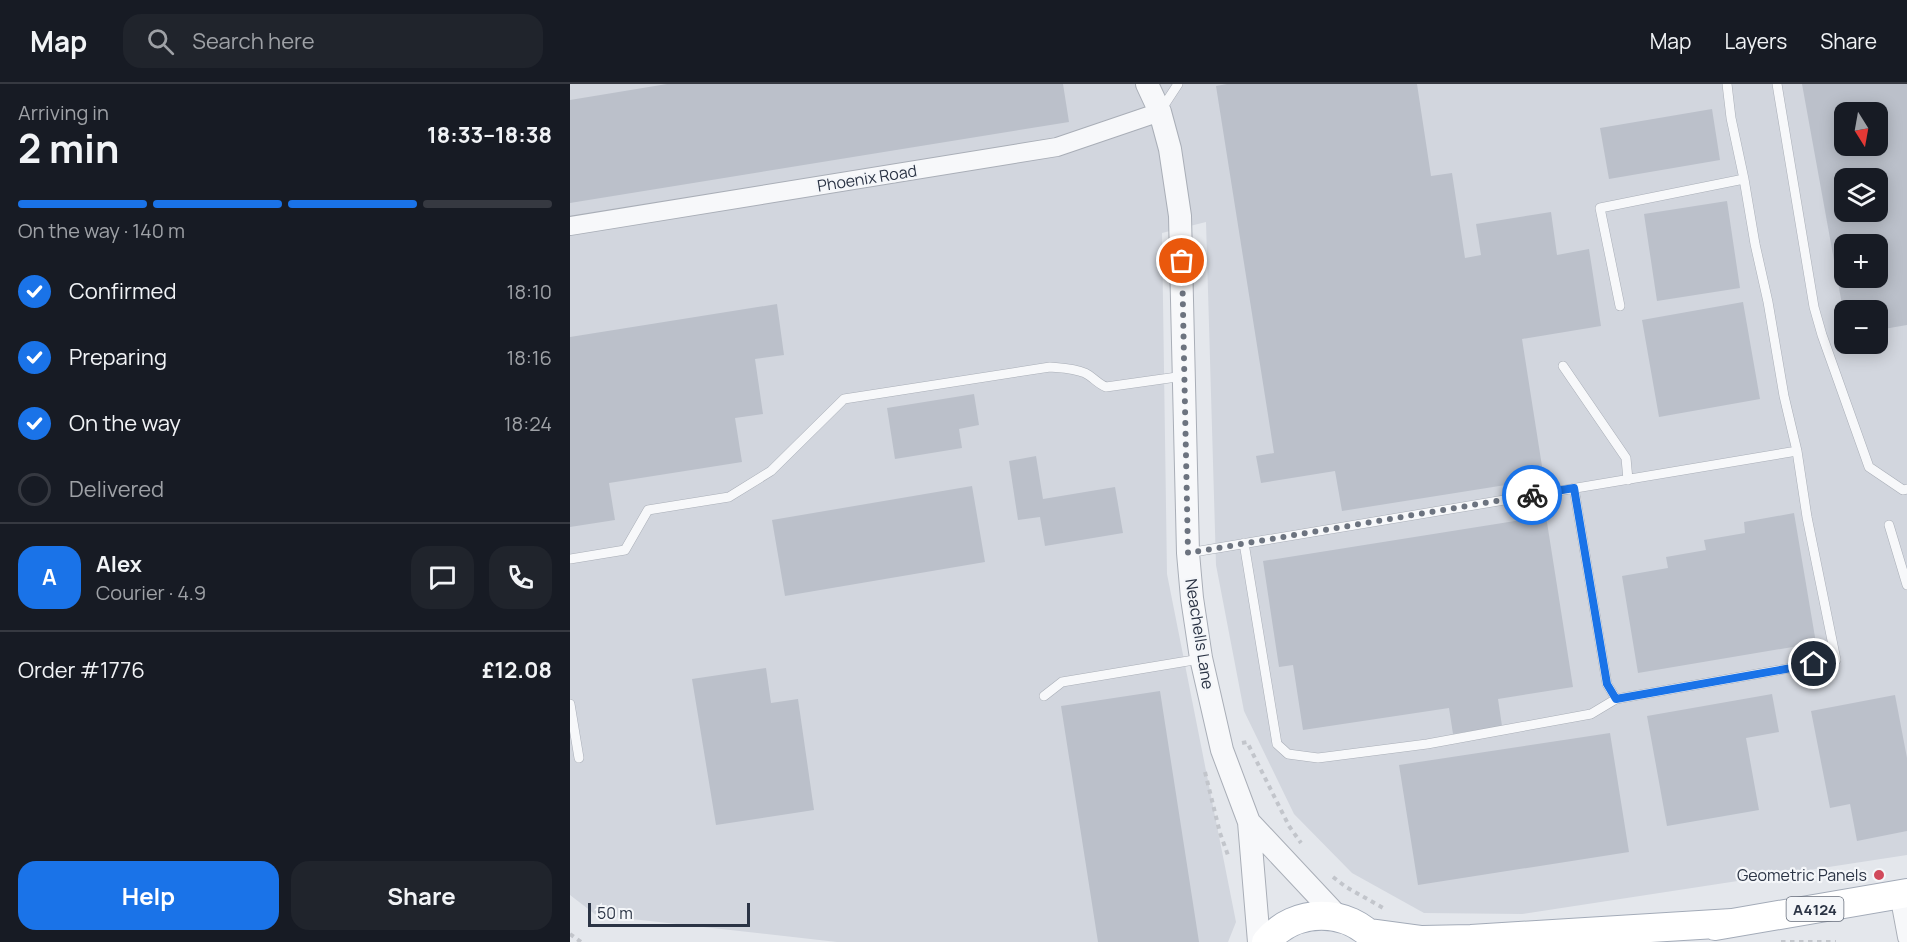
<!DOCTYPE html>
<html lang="en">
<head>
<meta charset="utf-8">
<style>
	body { margin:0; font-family:Manrope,sans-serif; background:#20242c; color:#f1f3f6; height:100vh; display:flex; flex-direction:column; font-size:22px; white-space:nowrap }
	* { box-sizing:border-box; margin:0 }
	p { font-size:20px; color:#9ea1a6 }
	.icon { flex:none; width:33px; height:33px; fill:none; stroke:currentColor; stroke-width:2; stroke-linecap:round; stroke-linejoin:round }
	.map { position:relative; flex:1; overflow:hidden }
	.details { display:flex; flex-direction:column; background:#171b24; width:570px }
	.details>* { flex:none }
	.needle { width:39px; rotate:169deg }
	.tools { position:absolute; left:1264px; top:18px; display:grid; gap:12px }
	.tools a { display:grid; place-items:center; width:54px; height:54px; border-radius:12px; background:#171b24; box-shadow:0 3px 15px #0003; font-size:30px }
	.scale { position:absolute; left:18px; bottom:15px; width:162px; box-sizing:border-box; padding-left:6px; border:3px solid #2b3445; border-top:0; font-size:16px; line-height:21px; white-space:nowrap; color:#2b3445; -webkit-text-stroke:4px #f4f6f9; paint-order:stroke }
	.pin { position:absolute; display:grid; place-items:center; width:51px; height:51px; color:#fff; margin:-26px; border:3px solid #fff; border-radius:50%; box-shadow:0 2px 6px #0007 }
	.courier { position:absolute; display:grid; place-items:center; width:60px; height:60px; margin:-30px; border:4px solid #1a73e8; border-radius:50%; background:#fff; color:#222; box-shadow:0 2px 8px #0007 }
	.summary em { font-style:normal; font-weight:700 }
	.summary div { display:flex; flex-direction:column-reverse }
	.summary { display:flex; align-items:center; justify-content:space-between; height:102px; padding:0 18px }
	h1 { font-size:39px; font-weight:700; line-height:45px }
	.bar { display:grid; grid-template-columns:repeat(4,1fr); gap:9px 6px; align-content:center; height:72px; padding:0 18px }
	.bar i { height:8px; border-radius:4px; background:#363941 }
	.bar .active { background:#1a73e8 }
	.bar p { grid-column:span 4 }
	.line { display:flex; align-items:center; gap:15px; padding:0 18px; border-top:2px solid #363941 }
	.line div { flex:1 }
	.round { display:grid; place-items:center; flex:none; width:63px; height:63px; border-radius:18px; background:#20242c }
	ol { padding:0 18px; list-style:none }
	li { display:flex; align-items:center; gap:18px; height:66px }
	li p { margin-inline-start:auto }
	li .icon { padding:6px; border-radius:50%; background:#1a73e8; color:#fff; stroke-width:4 }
	li:last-child { color:#9ea1a6 }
	li i { width:33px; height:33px; border:3px solid #363941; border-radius:50% }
	.action { display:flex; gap:12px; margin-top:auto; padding:12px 18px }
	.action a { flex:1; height:69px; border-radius:18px; background:#1a73e8; color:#fff; font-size:24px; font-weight:700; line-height:69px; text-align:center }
	.action a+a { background:#20242c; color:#f1f3f6 }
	header { display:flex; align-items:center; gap:36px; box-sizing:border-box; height:84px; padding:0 30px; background:#171b24; border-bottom:2px solid #363941 }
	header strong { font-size:28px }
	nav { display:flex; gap:33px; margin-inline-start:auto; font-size:21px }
	.search { width:420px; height:54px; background:#20242c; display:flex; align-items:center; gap:15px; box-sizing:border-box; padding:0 21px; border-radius:18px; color:#9ea1a6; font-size:22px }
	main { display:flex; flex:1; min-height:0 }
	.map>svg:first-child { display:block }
</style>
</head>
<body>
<header>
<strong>Map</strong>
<div class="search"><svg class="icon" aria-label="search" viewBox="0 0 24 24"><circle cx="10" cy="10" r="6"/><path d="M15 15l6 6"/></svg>Search here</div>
<nav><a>Map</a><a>Layers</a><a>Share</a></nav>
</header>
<main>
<section class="details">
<div class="summary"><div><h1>2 min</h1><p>Arriving in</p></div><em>18:33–18:38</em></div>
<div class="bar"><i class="active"></i><i class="active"></i><i class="active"></i><i></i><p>On the way · 140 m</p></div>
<ol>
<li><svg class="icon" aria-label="check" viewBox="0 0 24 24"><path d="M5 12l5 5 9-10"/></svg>Confirmed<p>18:10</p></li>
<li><svg class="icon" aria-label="check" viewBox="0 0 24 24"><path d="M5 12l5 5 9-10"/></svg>Preparing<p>18:16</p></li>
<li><svg class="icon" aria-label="check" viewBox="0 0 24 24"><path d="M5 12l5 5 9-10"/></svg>On the way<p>18:24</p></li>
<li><i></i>Delivered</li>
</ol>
<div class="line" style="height:108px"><b class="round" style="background:#1a73e8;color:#fff">A</b><div><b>Alex</b><p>Courier · 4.9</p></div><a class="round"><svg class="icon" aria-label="chat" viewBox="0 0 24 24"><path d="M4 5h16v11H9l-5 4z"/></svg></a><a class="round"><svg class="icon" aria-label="phone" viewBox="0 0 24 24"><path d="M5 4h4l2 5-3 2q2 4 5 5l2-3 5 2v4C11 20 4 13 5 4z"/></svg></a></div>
<div class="line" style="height:78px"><div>Order #1776</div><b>£12.08</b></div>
<div class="action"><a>Help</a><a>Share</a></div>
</section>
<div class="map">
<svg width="1337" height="858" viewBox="0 0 1337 858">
	<rect width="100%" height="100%" fill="#e4e7ec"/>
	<path fill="#d2d6de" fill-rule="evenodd" d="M0,0H1337V771L952,830L854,829L782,789L724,730L674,627L646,481L636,138L592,149L597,490L666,838L658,858H267L26,831L0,811ZM1275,28H1308V62H1275ZM1275,94H1308V128H1275ZM1275,160H1308V194H1275ZM1275,226H1308V260H1275Z"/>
	<path fill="#bbc0ca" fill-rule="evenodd" d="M97,0H493L499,38L0,119V16Z
		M657,0H847L861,92L882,89L895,174L911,171L906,140L981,128L987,171L1019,165L1031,242L952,255L974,395L772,427L765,387L691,399L686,372L704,369L646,2Z
		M1232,0H1337V241L1308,246V226H1273ZM1275,28H1308V62H1275ZM1275,94H1308V128H1275ZM1275,160H1308V194H1275Z
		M1142,25L1150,76L1039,95L1030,44Z
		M1157,117L1170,204L1087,217L1074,130Z
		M1173,218L1190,315L1089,333L1072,236Z
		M207,220L214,271L185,275L193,330L165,334L172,378L39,399L45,436L0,443V253Z
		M404,310L409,341L389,345L392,364L325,375L317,324Z
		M466,372L473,415L545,403L553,449L475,462L470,433L448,436L439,377Z
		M402,402L415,478L215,512L202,436Z
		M1224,429L1246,559L1068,589L1052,492L1098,484L1096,473L1136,466L1134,456L1175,449L1174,438Z
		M976,432L1003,603L928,615L932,642L883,650L879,624L733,646L723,581L709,583L693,477Z
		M196,584L201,619L228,615L244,726L146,741L122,595Z
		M590,607L629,858H528L491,622Z
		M1202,610L1209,648L1176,654L1189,726L1097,742L1077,632Z
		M1325,611L1337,674V747L1287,757L1280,720L1260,724L1241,627Z
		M1040,649L1059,768L848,801L829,681Z"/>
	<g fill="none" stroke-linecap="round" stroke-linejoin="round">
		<g stroke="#a9aeb7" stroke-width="10">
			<path id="service" d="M1157,0L1161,34L1174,95L1185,160L1198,218L1214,312L1227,367
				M1207,0L1244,223L1252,251L1299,383L1333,406L1337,405
				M591,26L608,0
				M1050,222L1030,124L1174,95
				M993,282L1056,374L1058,396
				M1319,441L1337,501
				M674,459L707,660L718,670L748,674L857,660L1021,630L1046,615
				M618,469L1227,367L1237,433L1266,576L1046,615L1037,600L1004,404
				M0,475L55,466L78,426L159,413L201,387L274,315L480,283C492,284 504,284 515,289C523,293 528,300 536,303L614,292
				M474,612L492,598L630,575
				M0,620L9,674"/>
		</g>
		<g stroke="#a9aeb7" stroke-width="20">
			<path id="minor" d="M0,142L487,63L590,28
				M1329,810L1337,853"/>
		</g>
		<g stroke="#a9aeb7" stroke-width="24">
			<path id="tertiary" d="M577,0L590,28L600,65L610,132L618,469L622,514L631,574L652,666L679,738L689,858
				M679,738L768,833"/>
		</g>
		<g stroke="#a3abb8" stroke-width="30">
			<path id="primary" d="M1145,842L1337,809
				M800,849L852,856L901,855L1162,839
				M696,858C725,823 778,823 807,858"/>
		</g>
		<path stroke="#c2c5cb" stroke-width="4" stroke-dasharray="4.5 4.5" stroke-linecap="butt" d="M672,659L677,658L719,742L731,759
			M635,688L650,749L659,774
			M763,793L776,803L815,825
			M0,850L11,858
			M1211,858H1266"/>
		<use href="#service" stroke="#f7f8fa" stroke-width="9"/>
		<use href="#minor" stroke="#f7f8fa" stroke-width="18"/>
		<use href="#tertiary" stroke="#f7f8fa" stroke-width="22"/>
		<use href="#primary" stroke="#fff" stroke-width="28"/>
	</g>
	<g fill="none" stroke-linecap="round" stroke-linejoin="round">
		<path stroke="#6c737f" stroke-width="6" stroke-dasharray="0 10.8" d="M612,177L618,469L962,411"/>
		<path stroke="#1a73e8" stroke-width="8" d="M962,411L1004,404L1037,600L1046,615L1244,580"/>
	</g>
	<circle fill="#d1495b" stroke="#f4f6f9" stroke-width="2" cx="1309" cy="791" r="6"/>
	<g text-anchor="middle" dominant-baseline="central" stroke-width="4.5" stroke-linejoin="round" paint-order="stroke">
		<rect fill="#f4f6f9" stroke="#676e7b" stroke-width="1.5" x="1216.5" y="813" width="57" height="24" rx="4.5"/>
		<g font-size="15" font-weight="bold" fill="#2b3445">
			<text x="1245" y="825">A4124</text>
		</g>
		<g font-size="16" fill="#2b3445" stroke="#f4f6f9">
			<text transform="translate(297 94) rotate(-9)">Phoenix Road</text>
			<text transform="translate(630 550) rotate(81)">Neachells Lane</text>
		</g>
		<g font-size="16" fill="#2b3445" stroke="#f4f6f9" text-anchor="end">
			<text x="1297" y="791">Geometric Panels</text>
		</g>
	</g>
</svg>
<div class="tools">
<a><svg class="needle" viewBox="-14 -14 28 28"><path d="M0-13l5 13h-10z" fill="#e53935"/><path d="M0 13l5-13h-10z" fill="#9ea1a6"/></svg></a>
<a><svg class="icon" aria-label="layers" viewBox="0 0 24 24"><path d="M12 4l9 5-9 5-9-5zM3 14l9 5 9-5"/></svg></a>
<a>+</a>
<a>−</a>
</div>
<div class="scale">50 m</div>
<div class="pin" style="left:612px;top:177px;background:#ea580c"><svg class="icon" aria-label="bag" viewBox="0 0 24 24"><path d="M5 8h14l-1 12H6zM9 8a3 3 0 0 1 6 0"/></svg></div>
<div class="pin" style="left:1244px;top:580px;background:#1f2937"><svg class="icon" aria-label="home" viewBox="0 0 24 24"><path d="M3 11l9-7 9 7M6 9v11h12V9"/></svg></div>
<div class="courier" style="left:962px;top:411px"><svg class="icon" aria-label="bike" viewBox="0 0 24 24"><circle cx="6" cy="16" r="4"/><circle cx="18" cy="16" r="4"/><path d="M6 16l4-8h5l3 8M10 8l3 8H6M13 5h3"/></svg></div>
</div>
</main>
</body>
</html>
